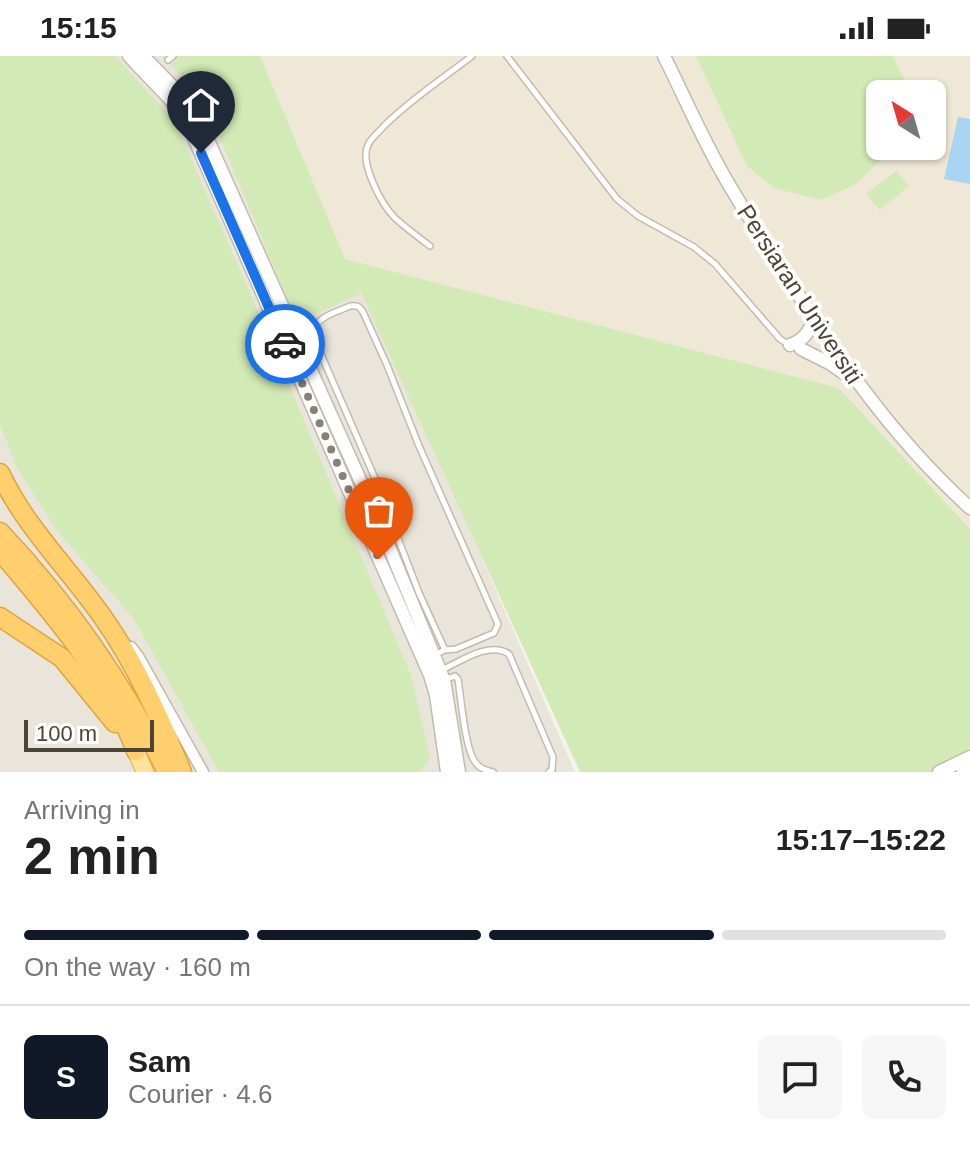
<!DOCTYPE html>
<html lang="en">
<head>
<meta charset="utf-8">
<style>
	body { margin:0; font-family:Arial,sans-serif; background:#f6f6f6; color:#222; height:100vh; display:flex; flex-direction:column; font-size:30px; white-space:nowrap }
	* { box-sizing:border-box; margin:0 }
	p { font-size:26px; color:#767676 }
	.icon { flex:none; width:44px; height:44px; fill:none; stroke:currentColor; stroke-width:2; stroke-linecap:round; stroke-linejoin:round }
	.map { position:relative; height:716px; overflow:hidden }
	.drawer { display:flex; flex-direction:column; background:#fff; flex:1 }
	.drawer>* { flex:none }
	.needle { width:52px; rotate:323deg }
	.fabs { position:absolute; left:866px; top:24px; display:grid; gap:16px }
	.fabs a { display:grid; place-items:center; width:80px; height:80px; border-radius:12px; background:#fff; box-shadow:0 2px 6px #0004; font-size:40px }
	.scale { position:absolute; left:24px; bottom:20px; width:130px; box-sizing:border-box; padding-left:8px; border:4px solid #4b4439; border-top:0; font-size:22px; line-height:28px; white-space:nowrap; color:#4b4439; -webkit-text-stroke:6px #fff; paint-order:stroke }
	.pin { position:absolute; display:grid; place-items:center; width:68px; height:68px; color:#fff; margin:-82px -34px; border-radius:50% 50% 50% 0; rotate:-45deg; box-shadow:0 0 8px #0007 }
	.pin .icon { rotate:45deg }
	.courier { position:absolute; display:grid; place-items:center; width:80px; height:80px; margin:-40px; border:6px solid #1a73e8; border-radius:50%; background:#fff; color:#222; box-shadow:0 2px 10px #0007 }
	.headline em { font-style:normal; font-weight:800 }
	.headline div { display:flex; flex-direction:column-reverse }
	.headline { display:flex; align-items:center; justify-content:space-between; height:136px; padding:0 24px }
	h1 { font-size:52px; font-weight:800; line-height:60px }
	.bar { display:grid; grid-template-columns:repeat(4,1fr); gap:12px 8px; align-content:center; height:96px; padding:0 24px }
	.bar i { height:10px; border-radius:6px; background:#e0e0e0 }
	.bar .selected { background:#111827 }
	.bar p { grid-column:span 4 }
	.line { display:flex; align-items:center; gap:20px; padding:0 24px; border-top:2px solid #e0e0e0 }
	.line div { flex:1 }
	.round { display:grid; place-items:center; flex:none; width:84px; height:84px; border-radius:12px; background:#f6f6f6 }
	.status { display:flex; justify-content:space-between; align-items:center; height:56px; padding:0 40px; background:#fff; direction:ltr }
	.status svg { height:22px; fill:currentColor }
	.map>svg:first-child { display:block }
</style>
</head>
<body>
<div class="status"><b>15:15</b><svg viewBox="0 0 49 12"><path d="M0 12V9h3v3zM5 12V6h3v6zM10 12V3h3v9zM15 12V0h3v12zM26 1h20v11H26zM47 4h2v5h-2z"/></svg></div>
<div class="map">
<svg width="970" height="716" viewBox="0 0 970 716">
	<rect width="100%" height="100%" fill="#f6f3ec"/>
	<path fill="#eae5da" d="M0,0H263L575,716H0Z"/>
	<path fill="#efe8d6" fill-rule="evenodd" d="M260,0H970V473L839,332L345,203ZM880,38H932V90H880Z"/>
	<path fill="#d2eab5" d="M0,0H115L160,49L177,71L252,241L411,619L430,702L420,716H219L134,563L58,476L17,412L0,368Z
		M162,0H260L345,203L839,332L970,473V716H580L359,232L360,238L297,266L213,65L183,21Z
		M696,0H893L911,38H880V90H892L890,94L856,128L821,144L774,132L747,110Z
		M896,115L909,130L880,154L866,138Z"/>
	<path fill="#a9d4f2" d="M958,61L970,63V128L944,123Z"/>
	<g fill="none" stroke-linecap="round" stroke-linejoin="round">
		<g stroke="#c2bbae" stroke-width="8">
			<path id="service" d="M507,0L617,143L638,160L694,191L715,208L780,283L789,289
				M168,4L173,0
				M430,190C418,181 406,172 395,162C382,149 359,107 368,89C371,82 379,76 384,70C410,44 442,23 472,0
				M434,599L445,594L456,593L494,577L498,568L419,390L387,309L363,256C359,250 357,249 350,250C335,257 313,261 313,280L374,420L419,537L445,594
				M442,614C461,605 489,585 509,598L553,701L552,714L549,716
				M444,624L455,620L458,623C461,642 465,695 476,707C480,713 486,714 493,716"/>
		</g>
		<g stroke="#c2bbae" stroke-width="13">
			<path id="minor" d="M131,591L138,600L203,716"/>
		</g>
		<g stroke="#c2bbae" stroke-width="15">
			<path id="tertiary" d="M129,0L169,42L188,68L430,619L436,639L447,716
				M143,0L178,36L198,62L378,464L444,624L459,716
				M664,0C684,40 702,82 724,120C741,150 760,179 779,208C836,299 890,379 970,452
				M790,289C804,284 808,277 814,264
				M801,293L831,308L848,320
				M939,716L970,701
				M963,716L970,712"/>
		</g>
		<g stroke="#e6c16a" stroke-width="19">
			<path id="primary" d="M136,695L145,716"/>
		</g>
		<g stroke="#e0a43c" stroke-width="21">
			<path id="motorway" d="M0,417C25,471 70,514 104,563C137,610 160,663 182,716
				M0,476C68,548 123,626 167,716
				M0,495C51,556 108,620 136,695
				M0,561L62,602L115,667"/>
		</g>
		<use href="#service" stroke="#fff" stroke-width="5"/>
		<use href="#minor" stroke="#fff" stroke-width="10"/>
		<use href="#tertiary" stroke="#fff" stroke-width="12"/>
		<use href="#primary" stroke="#ffe39c" stroke-width="16"/>
		<use href="#motorway" stroke="#ffcf6e" stroke-width="18"/>
	</g>
	<g fill="none" stroke-linecap="round" stroke-linejoin="round">
		<path stroke="#878178" stroke-width="8" stroke-dasharray="0 14.4" d="M285,288L379,503"/>
		<path stroke="#1a73e8" stroke-width="10" d="M201,97L285,288"/>
	</g>
	<g text-anchor="middle" dominant-baseline="central" stroke-width="8" stroke-linejoin="round" paint-order="stroke">
		<g font-size="24" fill="#4b4439" stroke="#fff">
			<text transform="translate(800 238) rotate(57)">Persiaran Universiti</text>
		</g>
	</g>
</svg>
<div class="fabs">
<a><svg class="needle" viewBox="-14 -14 28 28"><path d="M0-13l5 13h-10z" fill="#e53935"/><path d="M0 13l5-13h-10z" fill="#767676"/></svg></a>
</div>
<div class="scale">100 m</div>
<div class="pin" style="left:379px;top:503px;background:#ea580c"><svg class="icon" aria-label="bag" viewBox="0 0 24 24"><path d="M5 8h14l-1 12H6zM9 8a3 3 0 0 1 6 0"/></svg></div>
<div class="pin" style="left:201px;top:97px;background:#1f2937"><svg class="icon" aria-label="home" viewBox="0 0 24 24"><path d="M3 11l9-7 9 7M6 9v11h12V9"/></svg></div>
<div class="courier" style="left:285px;top:288px"><svg class="icon" aria-label="car" viewBox="0 0 24 24"><path d="M5 17H2v-5l4-1 3-4h7l3 4 3 1v5h-3M9 17h6M6 11h13"/><circle cx="7" cy="17" r="2"/><circle cx="17" cy="17" r="2"/></svg></div>
</div>
<section class="drawer">
<div class="headline"><div><h1>2 min</h1><p>Arriving in</p></div><em>15:17–15:22</em></div>
<div class="bar"><i class="selected"></i><i class="selected"></i><i class="selected"></i><i></i><p>On the way · 160 m</p></div>
<div class="line" style="height:144px"><b class="round" style="background:#111827;color:#fff">S</b><div><b>Sam</b><p>Courier · 4.6</p></div><a class="round"><svg class="icon" aria-label="chat" viewBox="0 0 24 24"><path d="M4 5h16v11H9l-5 4z"/></svg></a><a class="round"><svg class="icon" aria-label="phone" viewBox="0 0 24 24"><path d="M5 4h4l2 5-3 2q2 4 5 5l2-3 5 2v4C11 20 4 13 5 4z"/></svg></a></div>
</section>
</body>
</html>
